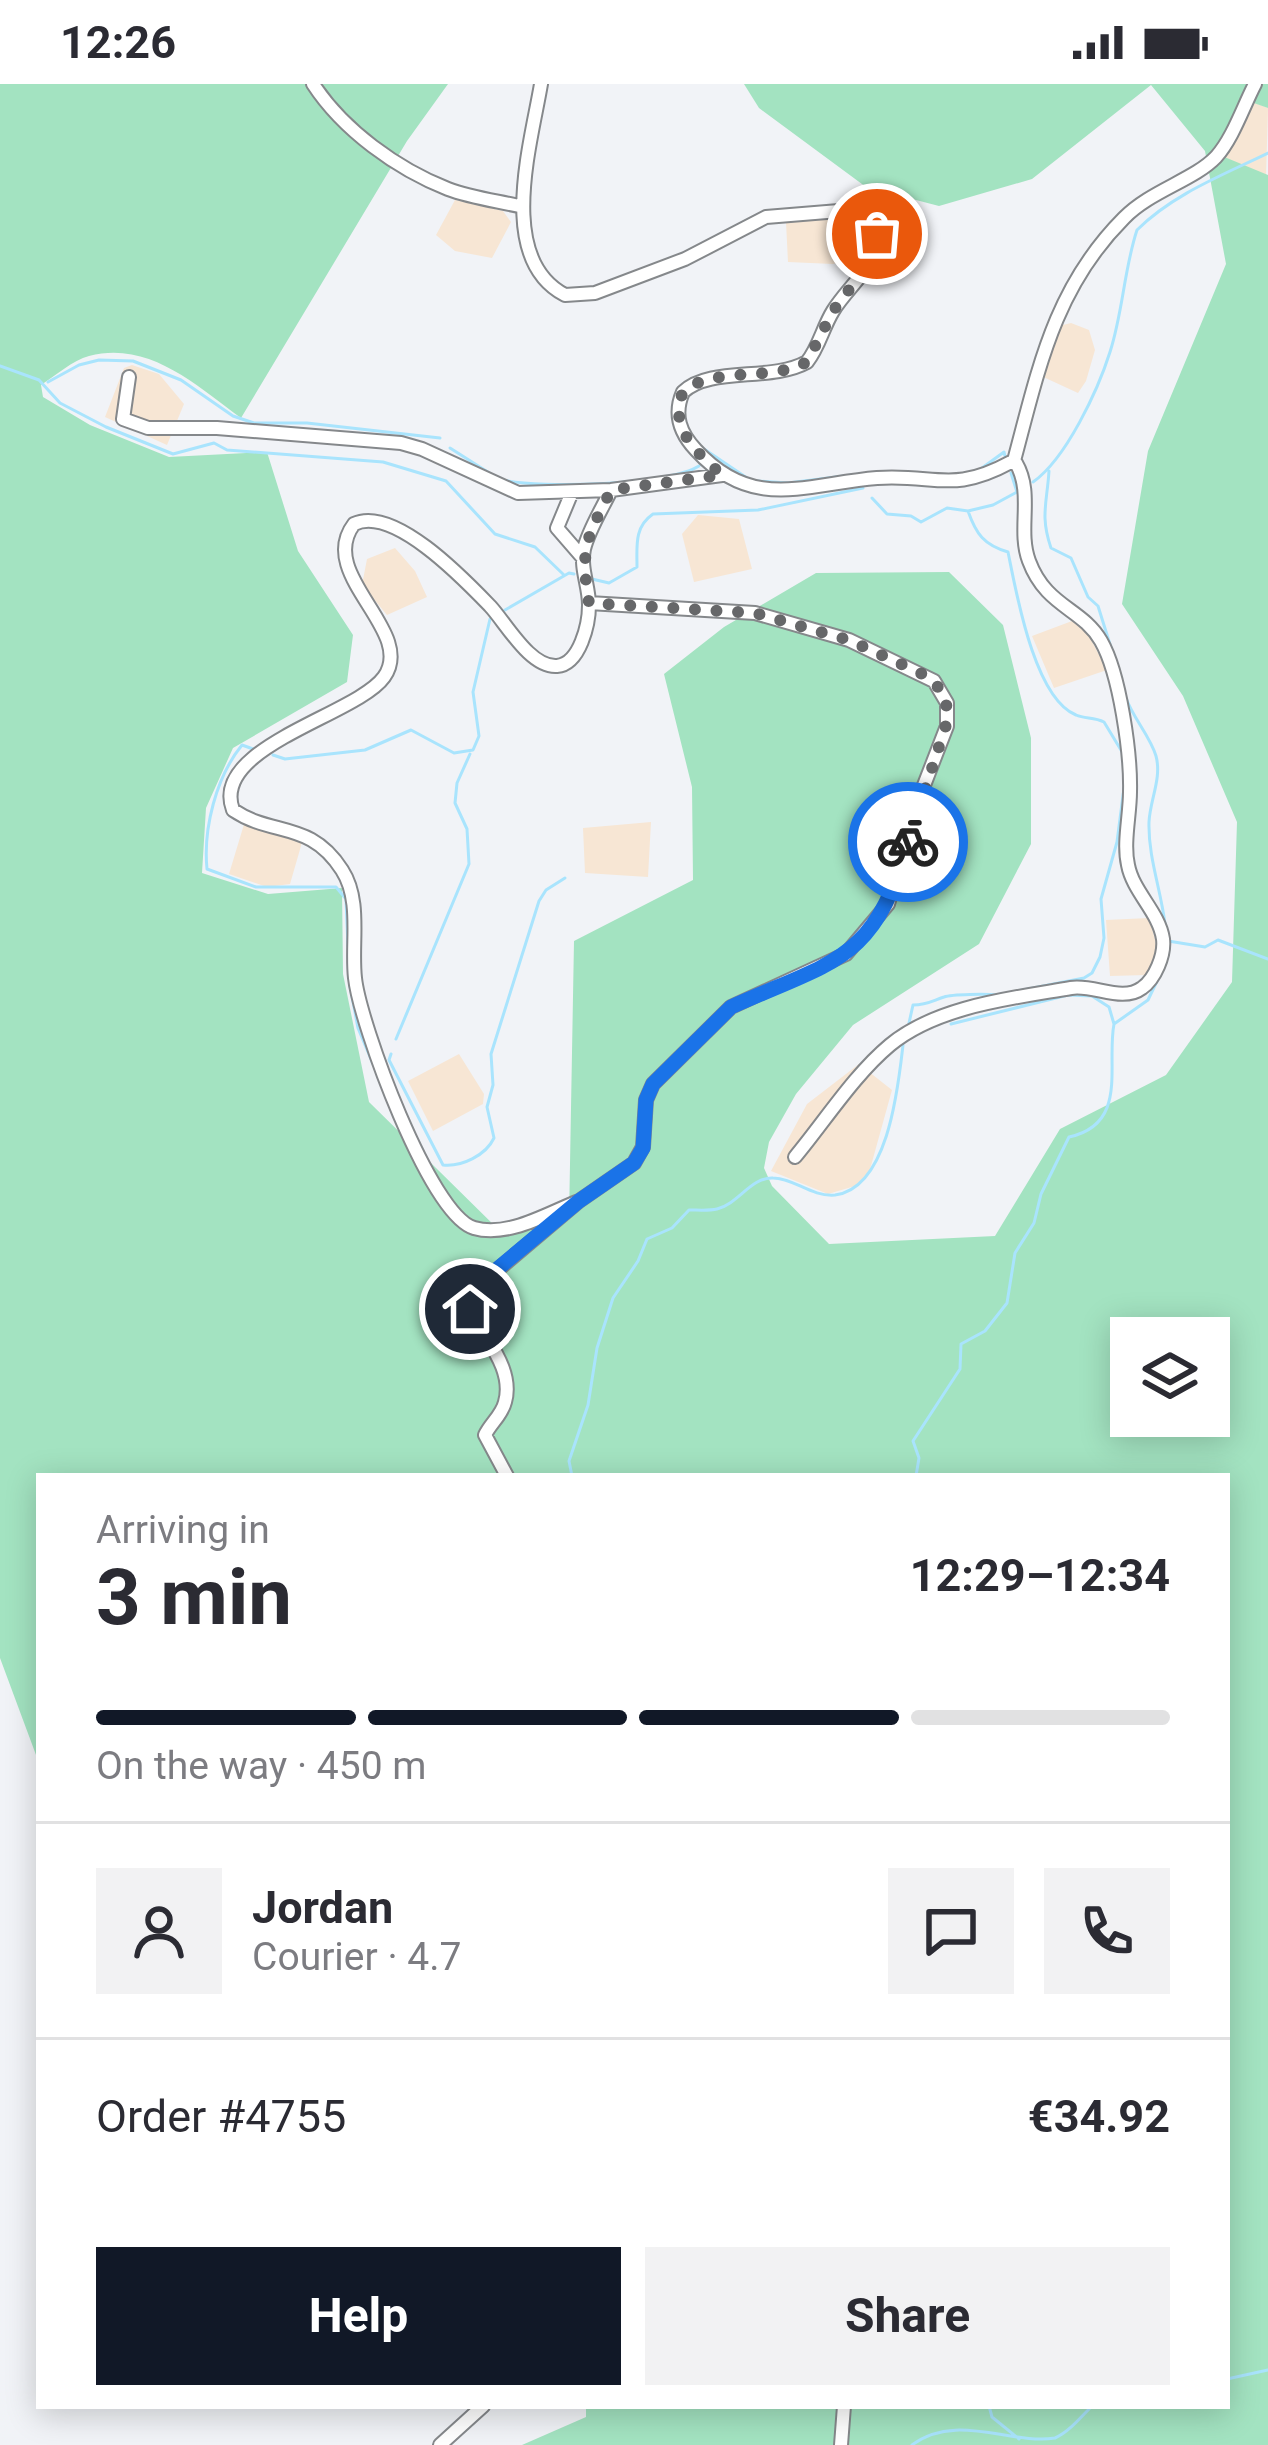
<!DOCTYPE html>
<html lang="en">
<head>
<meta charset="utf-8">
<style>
	body { margin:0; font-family:Roboto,sans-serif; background:#f2f2f3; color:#2b2b33; height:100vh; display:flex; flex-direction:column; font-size:45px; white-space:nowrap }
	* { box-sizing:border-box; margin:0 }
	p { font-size:39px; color:#7c7c81 }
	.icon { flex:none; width:66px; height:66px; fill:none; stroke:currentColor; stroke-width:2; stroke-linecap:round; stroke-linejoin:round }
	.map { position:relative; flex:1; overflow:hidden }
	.drawer { position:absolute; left:36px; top:1389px; width:1194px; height:936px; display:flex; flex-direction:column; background:#fff; border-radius:0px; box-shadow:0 6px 30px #0003 }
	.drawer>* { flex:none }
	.controls { position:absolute; left:1110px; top:1233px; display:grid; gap:24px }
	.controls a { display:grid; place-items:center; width:120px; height:120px; border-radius:0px; background:#fff; box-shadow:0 6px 30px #0003; font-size:60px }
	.pin { position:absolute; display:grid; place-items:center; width:102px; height:102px; color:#fff; margin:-51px; border:6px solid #fff; border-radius:50%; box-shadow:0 3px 12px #0007 }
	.courier { position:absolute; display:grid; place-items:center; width:120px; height:120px; margin:-60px; border:9px solid #1a73e8; border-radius:50%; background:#fff; color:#222; box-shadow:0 3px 15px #0007 }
	.overview em { font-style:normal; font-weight:700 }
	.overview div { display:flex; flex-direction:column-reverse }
	.overview { display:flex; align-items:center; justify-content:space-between; height:204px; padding:0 60px }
	h1 { font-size:78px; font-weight:700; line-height:90px }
	.bar { display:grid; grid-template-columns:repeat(4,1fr); gap:18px 12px; align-content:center; height:144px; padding:0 60px }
	.bar i { height:15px; border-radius:9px; background:#e1e1e2 }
	.bar .current { background:#111827 }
	.bar p { grid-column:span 4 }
	.line { display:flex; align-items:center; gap:30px; padding:0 60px; border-top:3px solid #e1e1e2 }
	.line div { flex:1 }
	.round { display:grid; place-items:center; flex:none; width:126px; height:126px; border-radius:0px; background:#f2f2f3 }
	.primary-button { display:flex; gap:24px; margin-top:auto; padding:24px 60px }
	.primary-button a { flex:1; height:138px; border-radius:0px; background:#111827; color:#fff; font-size:48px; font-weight:700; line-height:138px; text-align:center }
	.primary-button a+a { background:#f2f2f3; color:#2b2b33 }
	.status { display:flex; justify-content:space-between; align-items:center; height:84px; padding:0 60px; background:#fff; direction:ltr }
	.status svg { height:33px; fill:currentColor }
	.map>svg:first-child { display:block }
</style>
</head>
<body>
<div class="status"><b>12:26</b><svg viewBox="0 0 49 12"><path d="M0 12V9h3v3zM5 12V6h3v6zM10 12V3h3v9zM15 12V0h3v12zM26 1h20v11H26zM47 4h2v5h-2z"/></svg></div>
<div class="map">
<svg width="1268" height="2361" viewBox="0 0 1268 2361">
	<rect width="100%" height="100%" fill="#f1f3f7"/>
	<path fill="#f7e6d4" d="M1251,17L1268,24L1266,93L1222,72Z
		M455,116L503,127L511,138L492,174L455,167L436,151Z
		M809,132L842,133L852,175L833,180L788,178L786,138Z
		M1071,239L1089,246L1095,266L1086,297L1078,309L1039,291L1059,242Z
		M132,281L159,290L184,320L167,361L105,333L124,284Z
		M698,431L739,435L752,485L694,498L682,450Z
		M395,464L415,487L427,513L387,531L362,501L367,475Z
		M1072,537L1088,550L1107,586L1054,604L1032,552Z
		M245,737L303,755L290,800L267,803L229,790Z
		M651,738L648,793L585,789L583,744Z
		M1149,834L1158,867L1147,891L1110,892L1106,836Z
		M459,970L484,1010L483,1020L433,1047L408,997Z
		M859,980L892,1006L869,1089L855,1102L828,1110L771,1087L807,1020Z"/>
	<path fill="#a3e3c1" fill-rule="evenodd" d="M0,0H448L407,57L241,334C197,302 149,256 89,272C73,276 55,292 41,301L43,313L90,341L169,373L267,368L298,467L353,551L347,598L233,664L206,724L202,789L268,810L342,804L343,890L369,1018L503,1150L569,1136L574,857L693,796L692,703L664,590L724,543L816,489L949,488L1003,541L1031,654V760L979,860L853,941L796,1010L769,1058L764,1084L772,1102L829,1160L995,1152L1060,1045L1166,991L1232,898L1237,738L1183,612L1122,520L1148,367L1226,180L1205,67L1151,1L1032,95L939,122L866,103L759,24L744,0H1268V24L1251,18L1222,72L1268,91V2361H522L586,2333V2322H1227V1392H39V1679L0,1574ZM1131,1254H1209V1332H1131Z"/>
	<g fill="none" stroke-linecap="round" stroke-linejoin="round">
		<path stroke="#a9e4fd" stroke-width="3" d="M0,282L39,296L60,319L106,343L173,370L214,359L227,366L383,378L446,397L495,450L535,463L564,491
			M48,298L79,281L99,276L133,277L181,296L233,332L254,339H307L440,354
			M450,364L494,392
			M704,365L747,394
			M982,384L1004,368L1005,372
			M1049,387C1047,419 1040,432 1051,464L1071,474L1088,513L1098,522L1113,570
			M882,388L950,391
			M503,396C541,405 669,401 699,382
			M756,397L788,399L860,390
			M1033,398C1066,375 1098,306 1110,268C1123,228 1124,185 1137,146C1173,110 1223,91 1268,69
			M872,414L887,430L911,432L921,438L947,424L968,427L993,421L1017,408L1011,389
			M968,427C976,450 984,461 1008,468C1016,507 1034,614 1076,631C1085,635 1094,633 1104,638L1124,671
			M592,495L609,499L637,483C637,462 634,443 653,430L758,426L863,404
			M505,526L569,489L574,490
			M1126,614C1133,634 1150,652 1156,672C1162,694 1150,716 1149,738C1148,773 1161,806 1165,840
			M253,665L242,661C216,693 203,745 207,785L256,803H336L346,815L348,862
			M273,671L285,675L365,666L411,646L454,669L473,666L479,652L473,608L490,535
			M1168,857L1205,863L1218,856L1268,875
			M350,902L358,944L373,980
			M1018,907L1084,894L1092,889L1100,873L1104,854L1101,815L1117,758L1124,704
			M909,939L913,921C927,921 932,917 944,913C952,910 988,910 997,911
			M951,940L1068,911L1092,912L1109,923L1114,940
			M396,955L469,780L467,745L455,719L457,699L470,670
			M391,970L389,976L443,1081C462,1083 486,1071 494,1054L487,1023L493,1001L491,970L539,817L546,806L565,794
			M572,1392L569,1377L588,1321L597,1264L613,1214L638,1177L647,1155L672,1144L689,1126C698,1126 709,1127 717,1125C738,1120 751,1093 773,1094C794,1094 811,1113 835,1111C888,1104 898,1005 903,961
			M916,1392L919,1374L913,1357L960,1285L961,1260L985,1247L1007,1219L1015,1169L1034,1139L1041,1110L1069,1053C1129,1040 1106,981 1114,940L1148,916L1158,895
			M1227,2295L1268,2286
			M989,2322L992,2333L1019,2355
			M912,2361C956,2328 1010,2361 1055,2354C1069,2348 1081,2333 1092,2322"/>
		<g stroke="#85888b" stroke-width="16">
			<path id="minor" d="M313,0C343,46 397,85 448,105C472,114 498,117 523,123
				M541,0C531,60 496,175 565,211L595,209L685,175L766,133L839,127L863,133L876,144C882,180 850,199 833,227C823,243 819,263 807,278C771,298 710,282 683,308C673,331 680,349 696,366C753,428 805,400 877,394C937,390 952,410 1011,378
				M129,293L123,335L148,344H217L401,359L422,365L518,409L611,406L722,391
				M1015,373C1039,283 1055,203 1124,134C1150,107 1194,96 1216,73C1233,54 1243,23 1255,0
				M572,408L557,444L583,474
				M795,1073C825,1037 854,991 890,961C937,922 1013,914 1071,904C1094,900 1122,919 1142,904C1155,895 1165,871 1163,855C1159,828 1133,808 1128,781C1123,759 1130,731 1130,708C1131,670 1120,590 1101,557C1082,524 1046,523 1029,477C1017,445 1034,410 1016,379
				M579,1117C548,1129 508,1154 474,1144C430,1131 360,940 355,894C351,859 362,817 342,786C310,736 273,753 233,726C209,663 357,631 384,593C417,547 315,491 354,440C393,421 463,494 490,522C506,539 530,584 557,582C580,580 589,540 589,521C589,501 580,485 584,465C589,445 602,425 611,406
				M507,1392L485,1351C490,1340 502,1331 505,1318C517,1276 465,1238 469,1210L579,1117L634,1079L643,1063L646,1016L653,1000L731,923L846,870L888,820L921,709L947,642V619L934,597L849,556L755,529L589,519
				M440,2361L483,2322
				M841,2361L844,2322"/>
		</g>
		<use href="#minor" stroke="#fff" stroke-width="12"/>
	</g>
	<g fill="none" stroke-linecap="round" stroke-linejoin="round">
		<path stroke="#666769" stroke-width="12" stroke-dasharray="0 21.6" d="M877,150L871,177L833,227L807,278C771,298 711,282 683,308C668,344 697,369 722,391L611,406C586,456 580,463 589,519L755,529L849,556L929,593L945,611L948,635L908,758"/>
		<path stroke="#1a73e8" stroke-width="15" d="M470,1225L467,1216L472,1206L579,1117L634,1079L643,1064L646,1016L653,1000L731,923C835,876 875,878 908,758"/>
	</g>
</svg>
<div class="controls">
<a><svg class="icon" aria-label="layers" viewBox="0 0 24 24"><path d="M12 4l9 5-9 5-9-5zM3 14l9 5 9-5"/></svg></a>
</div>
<div class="pin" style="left:877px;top:150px;background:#ea580c"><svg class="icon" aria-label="bag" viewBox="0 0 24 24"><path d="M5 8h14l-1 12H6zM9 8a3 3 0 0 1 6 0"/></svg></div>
<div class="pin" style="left:470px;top:1225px;background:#1f2937"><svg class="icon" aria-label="home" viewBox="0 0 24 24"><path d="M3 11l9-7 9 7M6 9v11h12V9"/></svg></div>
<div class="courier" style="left:908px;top:758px"><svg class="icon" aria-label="bike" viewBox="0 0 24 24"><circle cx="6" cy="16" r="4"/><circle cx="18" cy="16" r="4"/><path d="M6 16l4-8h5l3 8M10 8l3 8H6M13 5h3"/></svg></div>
<section class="drawer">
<div class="overview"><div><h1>3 min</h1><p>Arriving in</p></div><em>12:29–12:34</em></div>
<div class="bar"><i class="current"></i><i class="current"></i><i class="current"></i><i></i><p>On the way · 450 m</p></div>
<div class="line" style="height:216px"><a class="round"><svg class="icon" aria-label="person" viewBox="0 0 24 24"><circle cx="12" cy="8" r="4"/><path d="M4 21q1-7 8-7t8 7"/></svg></a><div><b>Jordan</b><p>Courier · 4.7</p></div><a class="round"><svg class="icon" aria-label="chat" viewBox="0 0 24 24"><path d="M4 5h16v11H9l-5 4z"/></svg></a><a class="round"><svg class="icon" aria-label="phone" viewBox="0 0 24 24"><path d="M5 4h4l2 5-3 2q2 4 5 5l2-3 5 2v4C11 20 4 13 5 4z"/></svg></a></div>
<div class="line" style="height:156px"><div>Order #4755</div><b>€34.92</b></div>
<div class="primary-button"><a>Help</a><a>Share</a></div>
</section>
</div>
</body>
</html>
